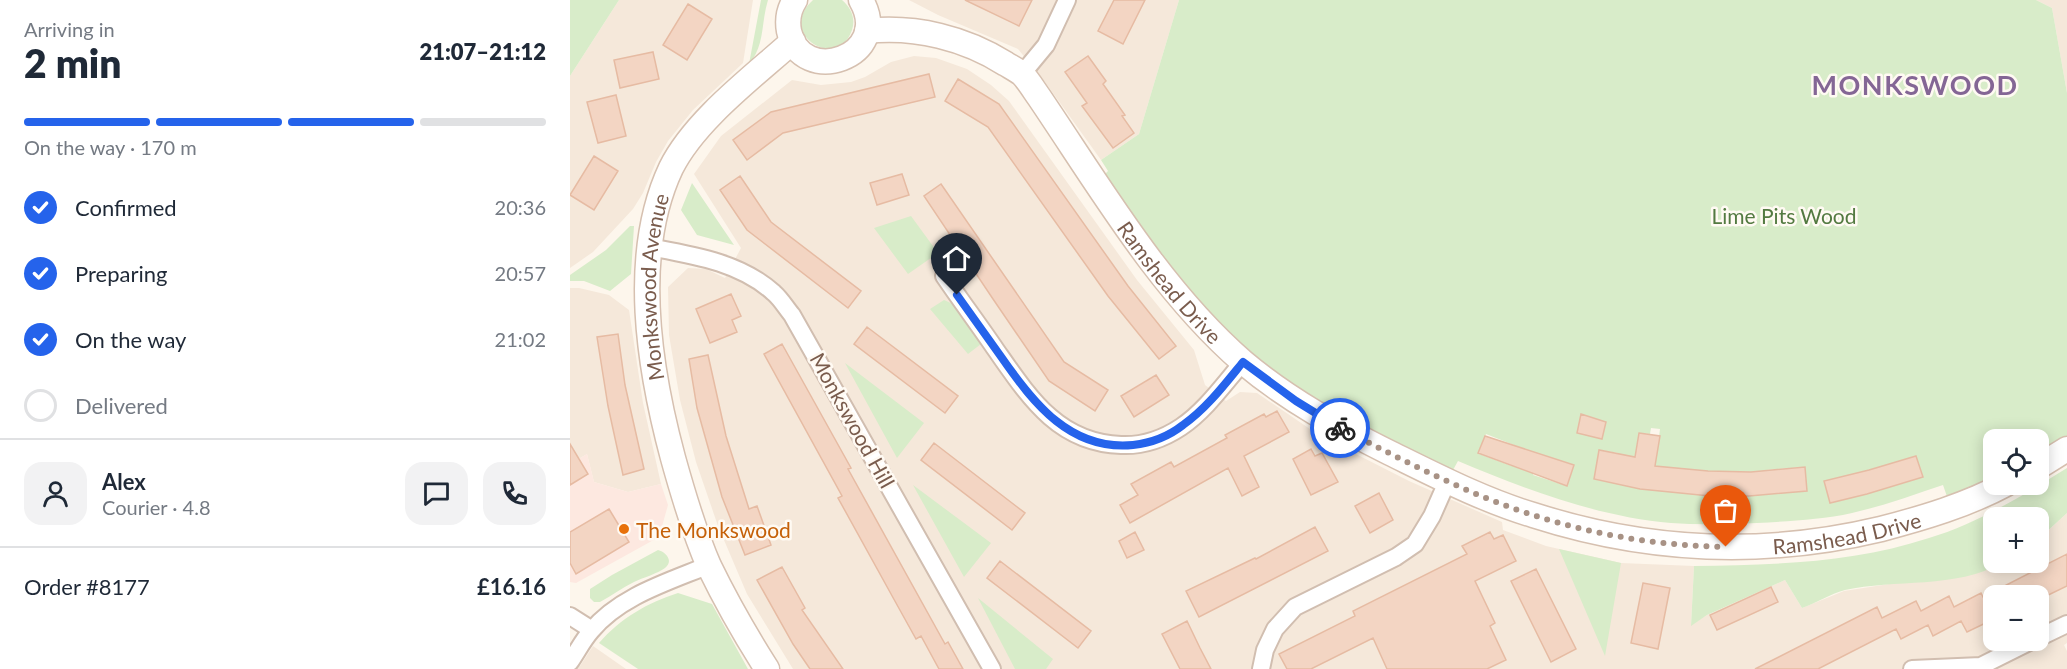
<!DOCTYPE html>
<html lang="en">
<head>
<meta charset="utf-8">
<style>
	body { margin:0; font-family:Lato,sans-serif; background:#f2f2f3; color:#1f2937; height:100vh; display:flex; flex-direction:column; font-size:22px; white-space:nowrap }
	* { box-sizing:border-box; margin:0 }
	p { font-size:20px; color:#747a83 }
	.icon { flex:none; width:33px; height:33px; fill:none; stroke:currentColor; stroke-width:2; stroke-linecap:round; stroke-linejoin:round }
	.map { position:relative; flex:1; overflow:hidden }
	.details { display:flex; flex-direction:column; background:#fff; width:570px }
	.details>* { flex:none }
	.tools { position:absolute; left:1413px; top:429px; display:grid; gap:12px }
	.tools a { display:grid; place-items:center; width:66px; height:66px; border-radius:12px; background:#fff; box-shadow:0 3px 15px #0003; font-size:30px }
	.pin { position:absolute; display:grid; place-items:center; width:51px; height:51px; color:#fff; margin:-62px -26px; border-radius:50% 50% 50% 0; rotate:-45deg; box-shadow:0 0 6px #0007 }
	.pin .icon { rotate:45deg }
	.courier { position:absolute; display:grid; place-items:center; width:60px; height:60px; margin:-30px; border:4px solid #2563eb; border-radius:50%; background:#fff; color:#222; box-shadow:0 2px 8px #0007 }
	.overview em { font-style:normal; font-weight:800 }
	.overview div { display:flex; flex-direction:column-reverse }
	.overview { display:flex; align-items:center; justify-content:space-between; height:102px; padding:0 24px }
	h1 { font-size:39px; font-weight:800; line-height:45px }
	.bar { display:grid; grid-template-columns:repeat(4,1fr); gap:9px 6px; align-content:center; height:72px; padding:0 24px }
	.bar i { height:8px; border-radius:4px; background:#e0e1e3 }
	.bar .current { background:#2563eb }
	.bar p { grid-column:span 4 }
	.line { display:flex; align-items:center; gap:15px; padding:0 24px; border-top:2px solid #e0e1e3 }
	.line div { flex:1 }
	.round { display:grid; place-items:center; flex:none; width:63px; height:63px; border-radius:18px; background:#f2f2f3 }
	ol { padding:0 24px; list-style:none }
	li { display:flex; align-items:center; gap:18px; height:66px }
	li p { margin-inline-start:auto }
	li .icon { padding:6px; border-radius:50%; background:#2563eb; color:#fff; stroke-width:4 }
	li:last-child { color:#747a83 }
	li i { width:33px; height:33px; border:3px solid #e0e1e3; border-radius:50% }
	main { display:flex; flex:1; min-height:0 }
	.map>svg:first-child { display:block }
</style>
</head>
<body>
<main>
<section class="details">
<div class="overview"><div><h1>2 min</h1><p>Arriving in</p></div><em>21:07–21:12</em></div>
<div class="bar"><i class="current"></i><i class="current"></i><i class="current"></i><i></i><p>On the way · 170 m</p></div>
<ol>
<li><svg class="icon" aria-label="check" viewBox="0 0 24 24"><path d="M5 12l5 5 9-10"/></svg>Confirmed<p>20:36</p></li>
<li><svg class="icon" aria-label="check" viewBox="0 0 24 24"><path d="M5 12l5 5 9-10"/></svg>Preparing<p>20:57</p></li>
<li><svg class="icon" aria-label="check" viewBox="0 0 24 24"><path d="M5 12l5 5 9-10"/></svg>On the way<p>21:02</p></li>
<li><i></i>Delivered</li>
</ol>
<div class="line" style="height:108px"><a class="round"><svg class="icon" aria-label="person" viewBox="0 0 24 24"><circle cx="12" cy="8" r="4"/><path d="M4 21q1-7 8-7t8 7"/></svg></a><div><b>Alex</b><p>Courier · 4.8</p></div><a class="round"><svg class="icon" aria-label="chat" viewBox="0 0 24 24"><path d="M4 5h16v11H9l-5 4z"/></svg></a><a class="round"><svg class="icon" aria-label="phone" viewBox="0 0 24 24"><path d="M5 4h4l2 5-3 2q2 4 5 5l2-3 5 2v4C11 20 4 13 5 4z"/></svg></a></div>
<div class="line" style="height:78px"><div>Order #8177</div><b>£16.16</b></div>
</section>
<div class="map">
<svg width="1497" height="669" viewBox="0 0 1497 669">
	<rect width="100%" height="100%" fill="#fdf6ec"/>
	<path fill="#f5e8da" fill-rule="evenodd" d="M49,0H183L173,63L123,110L98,141L86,162L73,193L63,209L23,252L0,268V76Z
		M339,0H609L569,134L531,160L475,82L448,49L368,15Z
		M1466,0H1497V93L1482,8Z
		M344,56L366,58L397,69L421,85L439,101L567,280L624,350L635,385L656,401L670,392L687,393L740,429L776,449L839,481L932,522L933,530L976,546L1051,563L1124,566L1121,625L1137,615L1215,580L1232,608L1274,591L1422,568L1431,563L1468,562L1469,539L1497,513V643L1494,645L1497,651V669H223L177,594L148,526L126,462L110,400L99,335L98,287L118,268L136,269L155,278L171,248L124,174L151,136L222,80L251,85L281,82L295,77L321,62ZM1424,596H1468V640H1424Z
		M0,288H9L39,295L59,310L73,403L91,484L58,492L24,482L17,454L0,464Z
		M23,646L56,669H0V659L10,666Z"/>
	<path fill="#fde8e0" d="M17,454L24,482L58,492L91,484L98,505L89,537L6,583L0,582V464Z"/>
	<path fill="#d8ecc9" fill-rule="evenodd" d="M0,0H49L0,76Z
		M191,0H198C191,22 195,46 179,64Z
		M243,0H272C281,8 286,18 282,30C268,72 205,34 243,0Z
		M609,0H1466L1482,8L1497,93V449L1469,467L1468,440H1424V484L1381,508L1373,485C1343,495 1313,506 1282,513C1251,520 1219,521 1187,523C1159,524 1130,525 1101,523C1028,517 955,489 888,461L883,470C803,432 723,395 658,333C609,288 573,229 535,174L538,171L531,160L569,134ZM1081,428L1090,429L1087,453L1076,458L1065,457L1069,433L1080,434ZM916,434L949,447L942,466L909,454ZM1030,450L1048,453L1047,459L1062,487L1024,479ZM970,454L1004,465L997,486L963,475ZM1346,456L1352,477L1309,468ZM1235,467L1237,491L1198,494L1196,470ZM1140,471L1179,472V496H1140ZM1292,472L1297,494L1260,503L1254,481Z
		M122,183L164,245L127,235L111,210Z
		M341,216L368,253L338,274L304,228Z
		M60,226H64L61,274L40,291L14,281H0V275L36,250Z
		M374,300L383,304L411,344L398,354L360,309Z
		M275,363L354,423L327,458Z
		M1497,468V513L1471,537L1469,539L1468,518H1424V562L1431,563C1387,589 1324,579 1275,590C1260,594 1246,603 1232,608L1215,580L1137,615L1121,626L1124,566C1203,565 1283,563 1359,538C1409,523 1453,495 1497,468Z
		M343,485L421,543L394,577Z
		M989,549L1051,563L1035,656Z
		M88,550C96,552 104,561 95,568C89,573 72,578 64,582C52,588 41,596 30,602H24L20,598V589L42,575Z
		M108,593L142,604L178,669H68L29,643C51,618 77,603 108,593Z
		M408,598L483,659L476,669H445Z"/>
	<path fill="#f3d5c3" stroke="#e6bba3" stroke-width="1.5" d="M395,0H462L449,26Z
		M544,0H575L553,44L528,31Z
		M118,4L142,19L117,60L93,45Z
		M83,52L89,79L50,88L44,60Z
		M518,56L536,81L533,84L555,115L552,116L564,133L543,148L512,106L517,103L495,72Z
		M359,74L365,97L213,133L177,160L163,140L201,112Z
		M388,79L429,104L558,286L606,346L589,359L538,296L418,127L375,101Z
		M46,95L56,136L28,143L17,102Z
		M24,156L48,171L24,210L0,195Z
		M332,174L339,195L307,205L300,183Z
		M170,176L201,222L291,291L278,308L177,230L150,190Z
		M371,184L494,362L538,390L525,411L479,381L423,299L354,196Z
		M161,294L171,316L162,320L167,332L140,343L126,309Z
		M297,327L388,396L375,413L284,344Z
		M48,334L55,385L74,469L53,475L38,406L27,337Z
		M212,344L281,468L278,469L375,644L378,642L393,669H369L351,636L346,639L326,603L268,498L272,496L194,354Z
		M138,355L156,436L179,509L187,506L201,545L175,555L152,497L127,408L119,359Z
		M586,375L599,395L564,417L551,396Z
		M707,411L719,432L674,456L689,487L672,496L658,468L560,523L550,505L568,495L561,484L601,462L604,467L657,438L655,435L694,414L696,417Z
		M1011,414L1036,422L1032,439L1007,433Z
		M1069,433L1090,436L1085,466L1138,471L1181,472L1235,467L1237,491L1179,496H1140L1070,489L1024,479L1029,450L1065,457Z
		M915,436L1004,465L997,486L908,453Z
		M364,443L455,513L442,530L351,460Z
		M0,444L18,474L0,485Z
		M741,449L745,456L752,453L768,482L741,495L723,459Z
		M1346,456L1353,477L1297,494L1260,503L1254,481L1299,470Z
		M809,493L823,520L800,533L785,506Z
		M39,509L59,542L6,574L0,563V532Z
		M745,527L758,551L629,617L616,591L685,558L686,559Z
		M565,532L574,550L557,558L549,541Z
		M920,532L924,539L933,535L946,561L905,581L925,623L920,626L936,660L917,669H817L803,638L741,669H717L709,654L785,616L783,611L897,554L892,546Z
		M1497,554V586L1468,600V596H1424V619L1397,632L1391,621L1363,636L1358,625L1331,639L1326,629L1248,669H1185L1307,607L1312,618L1346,601L1351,611L1379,596L1384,607L1411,593L1413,597Z
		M430,561L521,631L508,648L417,578Z
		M212,567L235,608L232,610L273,669H240L223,644L187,580Z
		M966,569L1006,649L981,662L941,581Z
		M1073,583L1100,588L1088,649L1061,643Z
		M1201,587L1208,602L1147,630L1140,615Z
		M617,621L630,648L641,669H610L592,634Z"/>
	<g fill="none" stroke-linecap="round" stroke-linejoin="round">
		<g stroke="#d1beb0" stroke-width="20">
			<path id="street" d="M452,74L476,45L497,0
				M79,247C122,255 170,262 204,293C211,299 216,308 222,315L422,669
				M374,276C391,301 409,325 426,350C459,397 488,443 551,445C572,446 593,439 611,427C635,411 654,384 673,362
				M0,616L22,630
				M1468,638L1497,624
				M0,662C7,652 13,640 21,631C50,596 98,582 139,565
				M691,669L695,650L705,629L725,607L826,557L845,544L862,516L877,482
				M1342,669L1411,666L1463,640"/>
		</g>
		<g stroke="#d6c0b0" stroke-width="27">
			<g id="secondary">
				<path d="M225,0C219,9 217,20 219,31C231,88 324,57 291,0"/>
				<path id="s1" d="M297,31C346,26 395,38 436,64C441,67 447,70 452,74C458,80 464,90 469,97C530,187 590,290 673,362C718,400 768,427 820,453C867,476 913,500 963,515C1078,552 1194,557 1311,529C1353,518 1397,505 1436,484"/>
				<path d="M1468,467L1497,449"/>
				<path id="s2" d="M197,669C176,636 156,601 139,566C124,532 113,494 103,458C79,369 60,255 101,168C125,120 183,77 223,41"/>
			</g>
		</g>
		<use href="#street" stroke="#fff" stroke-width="16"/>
		<use href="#secondary" stroke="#fff" stroke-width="24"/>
	</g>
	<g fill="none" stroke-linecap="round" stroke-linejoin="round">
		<path stroke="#a89285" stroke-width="6" stroke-dasharray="0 10.8" d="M770,428C806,446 841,465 877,481C966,523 1057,545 1156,547"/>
		<path stroke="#2563eb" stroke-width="8" d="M387,295C402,316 417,337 432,358C464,404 501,451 563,445C581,443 599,436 613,425C637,408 655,384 673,362L726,401L770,428"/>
	</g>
	<circle fill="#e8710a" stroke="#fffaf3" stroke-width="2" cx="54" cy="529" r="6"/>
	<g text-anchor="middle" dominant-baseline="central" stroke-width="5" stroke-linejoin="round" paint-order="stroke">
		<g font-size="21" fill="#537a41" stroke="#fffaf3">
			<text x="1214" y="215">Lime Pits Wood</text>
		</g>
		<g font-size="21" fill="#7a5c4d" stroke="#fffaf3">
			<text stroke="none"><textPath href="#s1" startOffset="420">Ramshead Drive</textPath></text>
			<text stroke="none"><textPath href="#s2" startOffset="406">Monkswood Avenue</textPath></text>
			<text transform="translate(283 420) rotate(61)">Monkswood Hill</text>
			<text stroke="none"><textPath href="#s1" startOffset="1176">Ramshead Drive</textPath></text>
		</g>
		<g font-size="21" fill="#c56008" stroke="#fffaf3" text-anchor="start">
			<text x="66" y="529">The Monkswood</text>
		</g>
		<g font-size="27" font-weight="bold" letter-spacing="1.5" fill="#846695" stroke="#fffaf3">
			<text x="1345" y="84">MONKSWOOD</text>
		</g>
	</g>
</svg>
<div class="tools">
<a><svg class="icon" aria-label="locate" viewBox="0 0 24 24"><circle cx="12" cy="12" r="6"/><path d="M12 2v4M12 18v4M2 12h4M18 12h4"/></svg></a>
<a>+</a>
<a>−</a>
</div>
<div class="pin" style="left:1156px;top:547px;background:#ea580c"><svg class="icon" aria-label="bag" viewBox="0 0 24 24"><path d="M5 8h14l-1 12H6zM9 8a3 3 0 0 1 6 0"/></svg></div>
<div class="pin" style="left:387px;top:295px;background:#1f2937"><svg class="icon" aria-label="home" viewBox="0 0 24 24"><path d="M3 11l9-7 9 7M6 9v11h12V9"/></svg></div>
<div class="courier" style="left:770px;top:428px"><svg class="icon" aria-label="bike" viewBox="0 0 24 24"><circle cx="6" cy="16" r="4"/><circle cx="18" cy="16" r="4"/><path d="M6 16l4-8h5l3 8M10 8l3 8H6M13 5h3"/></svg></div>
</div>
</main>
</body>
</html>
